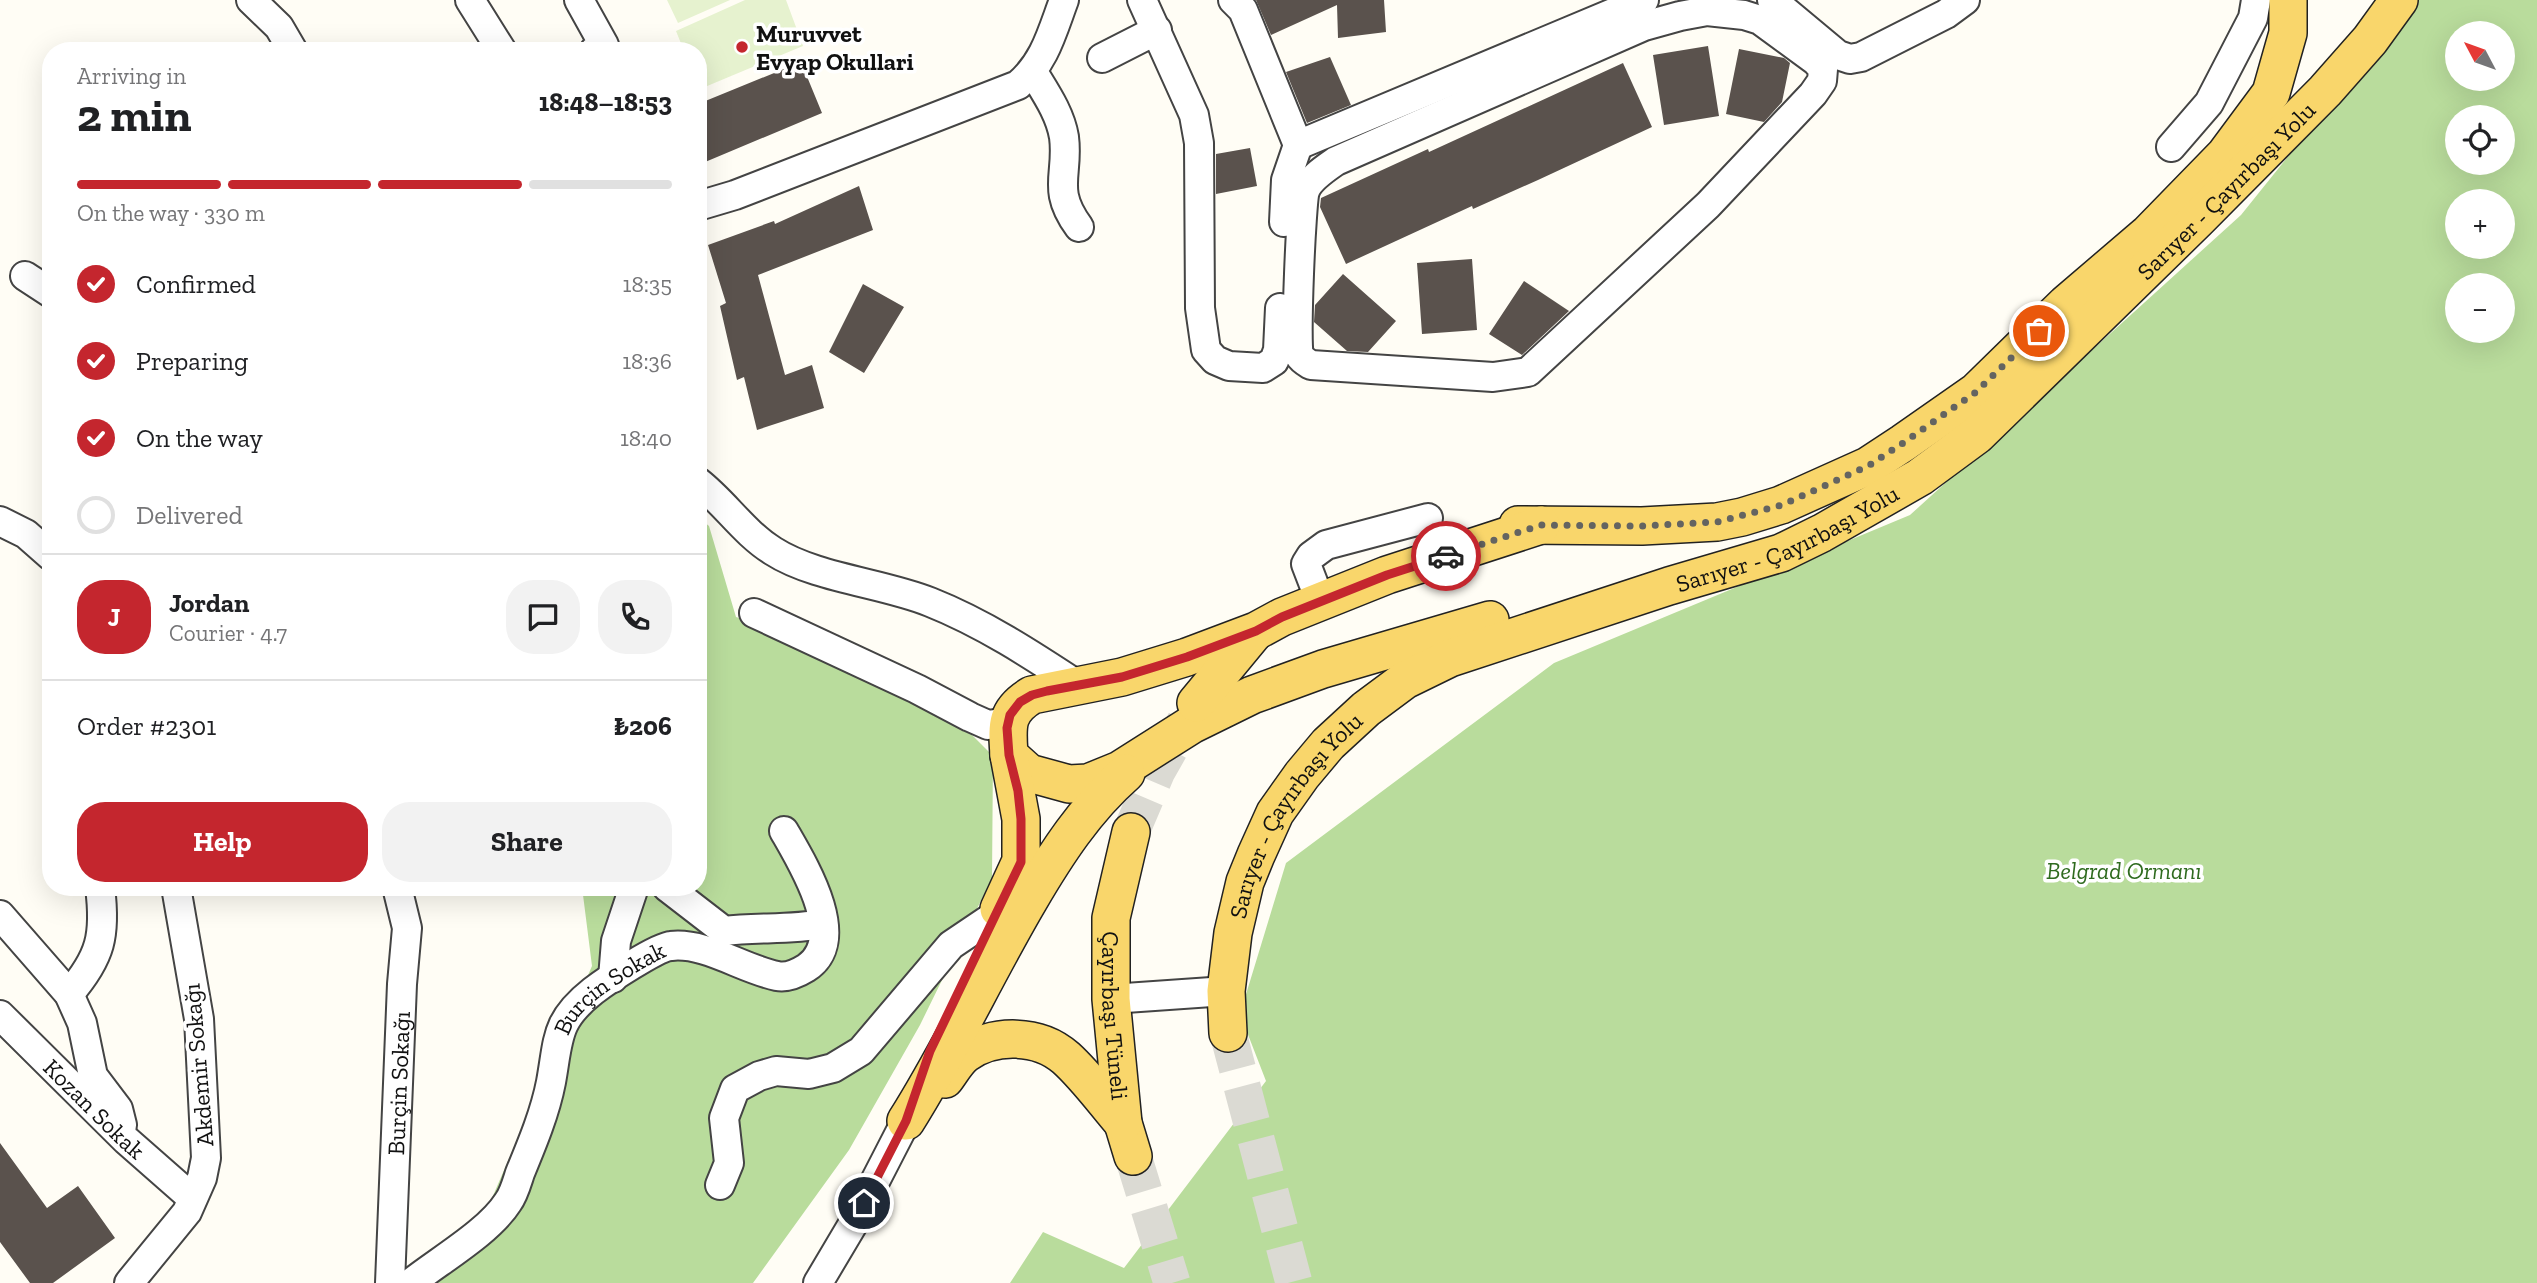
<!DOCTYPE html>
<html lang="en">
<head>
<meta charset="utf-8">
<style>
	body { margin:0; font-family:"Zilla Slab",serif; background:#f2f2f2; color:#202124; height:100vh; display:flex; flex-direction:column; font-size:26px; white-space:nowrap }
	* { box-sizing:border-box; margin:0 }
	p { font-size:23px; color:#757577 }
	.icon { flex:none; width:38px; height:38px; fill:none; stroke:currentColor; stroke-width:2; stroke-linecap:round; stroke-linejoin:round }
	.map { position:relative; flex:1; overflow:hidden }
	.drawer { position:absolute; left:42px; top:42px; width:665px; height:854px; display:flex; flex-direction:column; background:#fff; border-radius:28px; box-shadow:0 7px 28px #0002 }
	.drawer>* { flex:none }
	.needle { width:46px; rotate:311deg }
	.tools { position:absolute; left:2445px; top:21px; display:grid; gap:14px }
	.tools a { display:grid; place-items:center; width:70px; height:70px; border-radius:50%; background:#fff; box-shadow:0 7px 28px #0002; font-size:35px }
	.pin { position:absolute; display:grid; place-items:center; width:60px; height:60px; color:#fff; margin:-30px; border:4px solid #fff; border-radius:50%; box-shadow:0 2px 7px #0007 }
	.courier { position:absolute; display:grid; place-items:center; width:70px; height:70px; margin:-35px; border:5px solid #c4262e; border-radius:50%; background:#fff; color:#222; box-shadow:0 2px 9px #0007 }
	.headline em { font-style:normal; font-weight:700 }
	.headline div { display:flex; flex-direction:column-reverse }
	.headline { display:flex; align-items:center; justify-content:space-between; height:119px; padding:0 35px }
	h1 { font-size:46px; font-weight:700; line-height:52px }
	.bar { display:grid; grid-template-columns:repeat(4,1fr); gap:10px 7px; align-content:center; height:84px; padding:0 35px }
	.bar i { height:9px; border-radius:5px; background:#e0e0e0 }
	.bar .on { background:#c4262e }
	.bar p { grid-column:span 4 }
	.line { display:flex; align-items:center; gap:18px; padding:0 35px; border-top:2px solid #e0e0e0 }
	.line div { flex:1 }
	.round { display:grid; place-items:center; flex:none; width:74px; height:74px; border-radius:28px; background:#f2f2f2 }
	ol { padding:0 35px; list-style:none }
	li { display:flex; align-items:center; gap:21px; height:77px }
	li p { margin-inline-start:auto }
	li .icon { padding:7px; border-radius:50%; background:#c4262e; color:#fff; stroke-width:4 }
	li:last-child { color:#757577 }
	li i { width:38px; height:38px; border:4px solid #e0e0e0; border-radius:50% }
	.action { display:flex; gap:14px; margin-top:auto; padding:14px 35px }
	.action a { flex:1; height:80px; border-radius:28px; background:#c4262e; color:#fff; font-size:28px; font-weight:700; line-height:80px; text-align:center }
	.action a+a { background:#f2f2f2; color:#202124 }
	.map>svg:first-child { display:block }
</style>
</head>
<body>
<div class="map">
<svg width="2537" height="1283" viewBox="0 0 2537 1283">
	<rect width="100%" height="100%" fill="#fffdf5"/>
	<path fill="#b9dc9c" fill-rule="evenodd" d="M2414,0H2537V1283H1010L1043,1232L1124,1268L1266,1081L1240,1014L1286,863L1554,663L1910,515L2241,215ZM2457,33H2502V79H2457ZM2457,117H2502V163H2457ZM2457,201H2502V247H2457ZM2457,285H2502V331H2457Z
		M698,517L709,526L736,617L907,670L993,756L992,878L920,1025L849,1150L753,1283H393L400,1271L486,1212L592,966L582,887H698Z"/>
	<path fill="#e6f2cf" d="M667,0H730L678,23Z
		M745,0H786L803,46L700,89L698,51H684L676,31Z"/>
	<path fill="#5a524d" d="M1256,0H1384L1386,32L1338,38L1337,5L1271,35Z
		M1708,46L1719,116L1664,125L1653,55Z
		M1739,49L1784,58L1790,63L1782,102L1764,122L1726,114Z
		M1330,57L1351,105L1307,123L1286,72Z
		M801,62L822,113L698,165V104Z
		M1623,63L1652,127L1538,180L1473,209L1472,206L1346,264L1320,207L1321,198L1428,149L1429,152Z
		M1250,148L1257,186L1216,194V154Z
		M859,186L873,230L758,275L785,375L812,365L824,408L757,430L744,377L737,380L720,306L726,303L708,245L774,221L775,224Z
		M1472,259L1477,330L1422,334L1417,263Z
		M1343,274L1396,321L1368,352L1347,351L1314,322L1315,305Z
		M1524,281L1569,311L1522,355L1489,334Z
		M863,284L904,307L864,373L829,352Z
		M0,1143L47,1208L78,1186L115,1238L53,1283H30L0,1242Z"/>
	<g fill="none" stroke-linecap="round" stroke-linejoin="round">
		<path stroke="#dbdad3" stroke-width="37" stroke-dasharray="37 18" stroke-linecap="butt" d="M1131,832L1157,771L1185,722
			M1228,1033L1294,1283
			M1133,1156L1172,1283"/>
		<g stroke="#444" stroke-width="32">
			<g id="minor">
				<path d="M251,0L279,27L293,51"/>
				<path d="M470,0L502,51"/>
				<path d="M579,0L604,45L594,51"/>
				<path d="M1142,0L1194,115L1199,143L1200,308L1206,350L1215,360L1229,366L1263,368L1274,361L1278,350L1280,308"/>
				<path d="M1233,0L1243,10L1298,145L1286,180L1284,222"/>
				<path d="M1772,0L1838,55L1850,59L1861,57L1946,14L1965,0"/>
				<path d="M1707,11L1744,15L1760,20L1816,61L1823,69L1822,81L1813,94L1708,205L1528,372L1493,377L1311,365C1306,362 1302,360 1299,355C1295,346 1301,202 1305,191C1309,179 1326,168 1336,161L1644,26L1680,16Z"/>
				<path d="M1102,58L1157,30"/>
				<path d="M1033,72C1045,92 1060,113 1064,137C1069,175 1051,189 1079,227"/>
				<path d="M1298,145L1644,0"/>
				<path d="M2171,147L2209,103L2253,18L2256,0"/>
				<path d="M698,206L735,195L1018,85C1045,62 1052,32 1064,0"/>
				<path d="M25,276L51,293"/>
				<path d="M698,482C725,503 744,533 773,551C815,578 883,583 930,602C983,623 1032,655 1079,686"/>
				<path d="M0,521L26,534L51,556"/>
				<path d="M1321,603L1306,564L1311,556L1326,545L1428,518"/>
				<path d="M754,613L917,689L970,717L988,725L1008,722"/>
				<path d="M667,887L724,931C757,927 790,930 823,924"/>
				<path d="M0,915L69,994L82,1023L93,1076L118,1109L122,1125"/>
				<path d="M613,978L616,941L634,887"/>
				<path d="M69,994C101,957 106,935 100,887"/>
				<path d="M1111,999L1226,991"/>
				<path id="s1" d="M0,1015L126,1140L192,1198"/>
				<path d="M720,1185L729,1163L724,1118L735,1089L759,1076L776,1071L809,1074L833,1068L861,1051L951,945L997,914"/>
				<path d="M129,1283L187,1212L202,1178L206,1158L199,1019L176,887"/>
				<path id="s2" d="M390,1283L402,984L407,928L397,887"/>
				<path id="s3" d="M411,1283C440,1260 489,1232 508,1202C514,1194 517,1182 520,1173C532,1144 545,1113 551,1082C559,1038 555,1021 593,991C606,981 657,947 671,946C705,942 743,969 777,976C787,978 798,973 806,968C850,940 803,864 784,831"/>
				<path d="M818,1283L853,1224L906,1121"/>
			</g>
		</g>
		<g stroke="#222" stroke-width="40">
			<g id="major">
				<path d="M1518,525L1642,526L1717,522L1742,517L1781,505L1868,466L1903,443L1976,392L2066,304L2149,233L2225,155L2271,93L2288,33V0"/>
				<path d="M1490,620L1323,669L1252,695L1191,725L1120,770L1088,783L1069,784L1029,773L1009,755C1007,726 1005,711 1032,695L1122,677L1187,657L1256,631L1282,617L1387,575L1541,525"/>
				<path d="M1196,703L1253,634"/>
				<path id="s4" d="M1131,832L1111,918V999L1123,1123L1133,1156"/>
				<path d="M999,909L1021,861V819L1009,755"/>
				<path id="s5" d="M1228,1033L1226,991L1233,933L1245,882L1256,855L1275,813L1302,775L1328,744L1366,709L1405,680L1450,658L1669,586L1781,553L1822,533L1920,477L1977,435L2198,219L2325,91L2370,40L2399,0"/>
				<path d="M945,1079C951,1071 957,1060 965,1054C994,1033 1039,1034 1066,1058C1087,1077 1104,1101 1123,1123"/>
				<path d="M906,1121C951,1050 986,973 1029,900C1056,854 1085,809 1126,773"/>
			</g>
		</g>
		<use href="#minor" stroke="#fff" stroke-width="28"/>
		<use href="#major" stroke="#f9d66b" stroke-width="37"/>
	</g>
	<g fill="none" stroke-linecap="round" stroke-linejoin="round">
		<path stroke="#646461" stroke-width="7" stroke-dasharray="0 12.6" d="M1446,556L1541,525L1642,526L1717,522L1782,505L1868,466L1903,443L1976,392L2039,331"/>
		<path stroke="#c4262e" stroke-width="9" d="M864,1203L906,1121L930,1051L1021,862V819L1018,791L1009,755L1007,728L1010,715L1020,702L1032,695L1047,691L1122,677L1187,657L1256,631L1282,617L1387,575L1446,556"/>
	</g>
	<circle fill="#c4262e" stroke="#fff" stroke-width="2.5" cx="742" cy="47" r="7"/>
	<g text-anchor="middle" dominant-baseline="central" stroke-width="7" stroke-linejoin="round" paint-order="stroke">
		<g font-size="24" font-weight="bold" fill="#111" stroke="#fff" text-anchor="start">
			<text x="756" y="33">Muruvvet<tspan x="756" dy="28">Evyap Okullari</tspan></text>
		</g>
		<g font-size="24" fill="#111" stroke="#fff">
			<text stroke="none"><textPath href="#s5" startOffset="1391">Sarıyer - Çayırbaşı Yolu</textPath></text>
			<text stroke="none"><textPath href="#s5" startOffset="824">Sarıyer - Çayırbaşı Yolu</textPath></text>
			<text stroke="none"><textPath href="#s5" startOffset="236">Sarıyer - Çayırbaşı Yolu</textPath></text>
			<text stroke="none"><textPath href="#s3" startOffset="373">Burçin Sokak</textPath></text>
			<text stroke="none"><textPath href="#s4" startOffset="186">Çayırbaşı Tüneli</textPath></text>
			<text transform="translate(198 1065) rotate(-95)">Akdemir Sokağı</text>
			<text stroke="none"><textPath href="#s2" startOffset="200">Burçin Sokağı</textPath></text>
			<text stroke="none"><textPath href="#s1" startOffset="133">Kozan Sokak</textPath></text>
		</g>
		<g font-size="24" font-style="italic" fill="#2f6b1f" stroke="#fff">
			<text x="2124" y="870">Belgrad Ormanı</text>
		</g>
	</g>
</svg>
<div class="tools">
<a><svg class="needle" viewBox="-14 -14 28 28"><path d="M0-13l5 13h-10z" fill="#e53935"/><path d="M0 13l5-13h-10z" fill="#757577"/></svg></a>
<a><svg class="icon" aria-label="locate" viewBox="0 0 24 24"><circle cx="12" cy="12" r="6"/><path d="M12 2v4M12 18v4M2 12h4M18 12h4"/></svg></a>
<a>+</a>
<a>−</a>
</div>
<div class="pin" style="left:2039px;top:331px;background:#ea580c"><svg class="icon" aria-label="bag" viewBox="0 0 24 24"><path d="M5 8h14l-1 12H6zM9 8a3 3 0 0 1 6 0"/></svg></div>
<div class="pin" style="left:864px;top:1203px;background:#1f2937"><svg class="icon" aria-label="home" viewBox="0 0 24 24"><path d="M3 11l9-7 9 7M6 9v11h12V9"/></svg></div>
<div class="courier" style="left:1446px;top:556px"><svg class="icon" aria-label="car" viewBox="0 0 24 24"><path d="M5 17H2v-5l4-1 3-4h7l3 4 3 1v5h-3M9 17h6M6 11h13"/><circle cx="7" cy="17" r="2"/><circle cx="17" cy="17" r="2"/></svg></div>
<section class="drawer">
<div class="headline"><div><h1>2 min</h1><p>Arriving in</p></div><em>18:48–18:53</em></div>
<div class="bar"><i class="on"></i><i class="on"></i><i class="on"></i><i></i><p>On the way · 330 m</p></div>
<ol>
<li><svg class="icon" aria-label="check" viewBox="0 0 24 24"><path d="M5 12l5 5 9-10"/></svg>Confirmed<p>18:35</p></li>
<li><svg class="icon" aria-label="check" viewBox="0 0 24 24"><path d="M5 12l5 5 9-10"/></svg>Preparing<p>18:36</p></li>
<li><svg class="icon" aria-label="check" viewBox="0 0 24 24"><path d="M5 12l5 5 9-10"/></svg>On the way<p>18:40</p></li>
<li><i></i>Delivered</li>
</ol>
<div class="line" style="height:126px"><b class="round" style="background:#c4262e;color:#fff">J</b><div><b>Jordan</b><p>Courier · 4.7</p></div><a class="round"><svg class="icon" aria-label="chat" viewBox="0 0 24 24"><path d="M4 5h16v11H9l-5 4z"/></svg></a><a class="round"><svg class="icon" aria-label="phone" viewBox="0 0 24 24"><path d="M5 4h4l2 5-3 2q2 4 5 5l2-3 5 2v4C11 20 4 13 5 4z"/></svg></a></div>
<div class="line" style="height:91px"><div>Order #2301</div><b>₺206</b></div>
<div class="action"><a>Help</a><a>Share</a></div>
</section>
</div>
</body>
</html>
